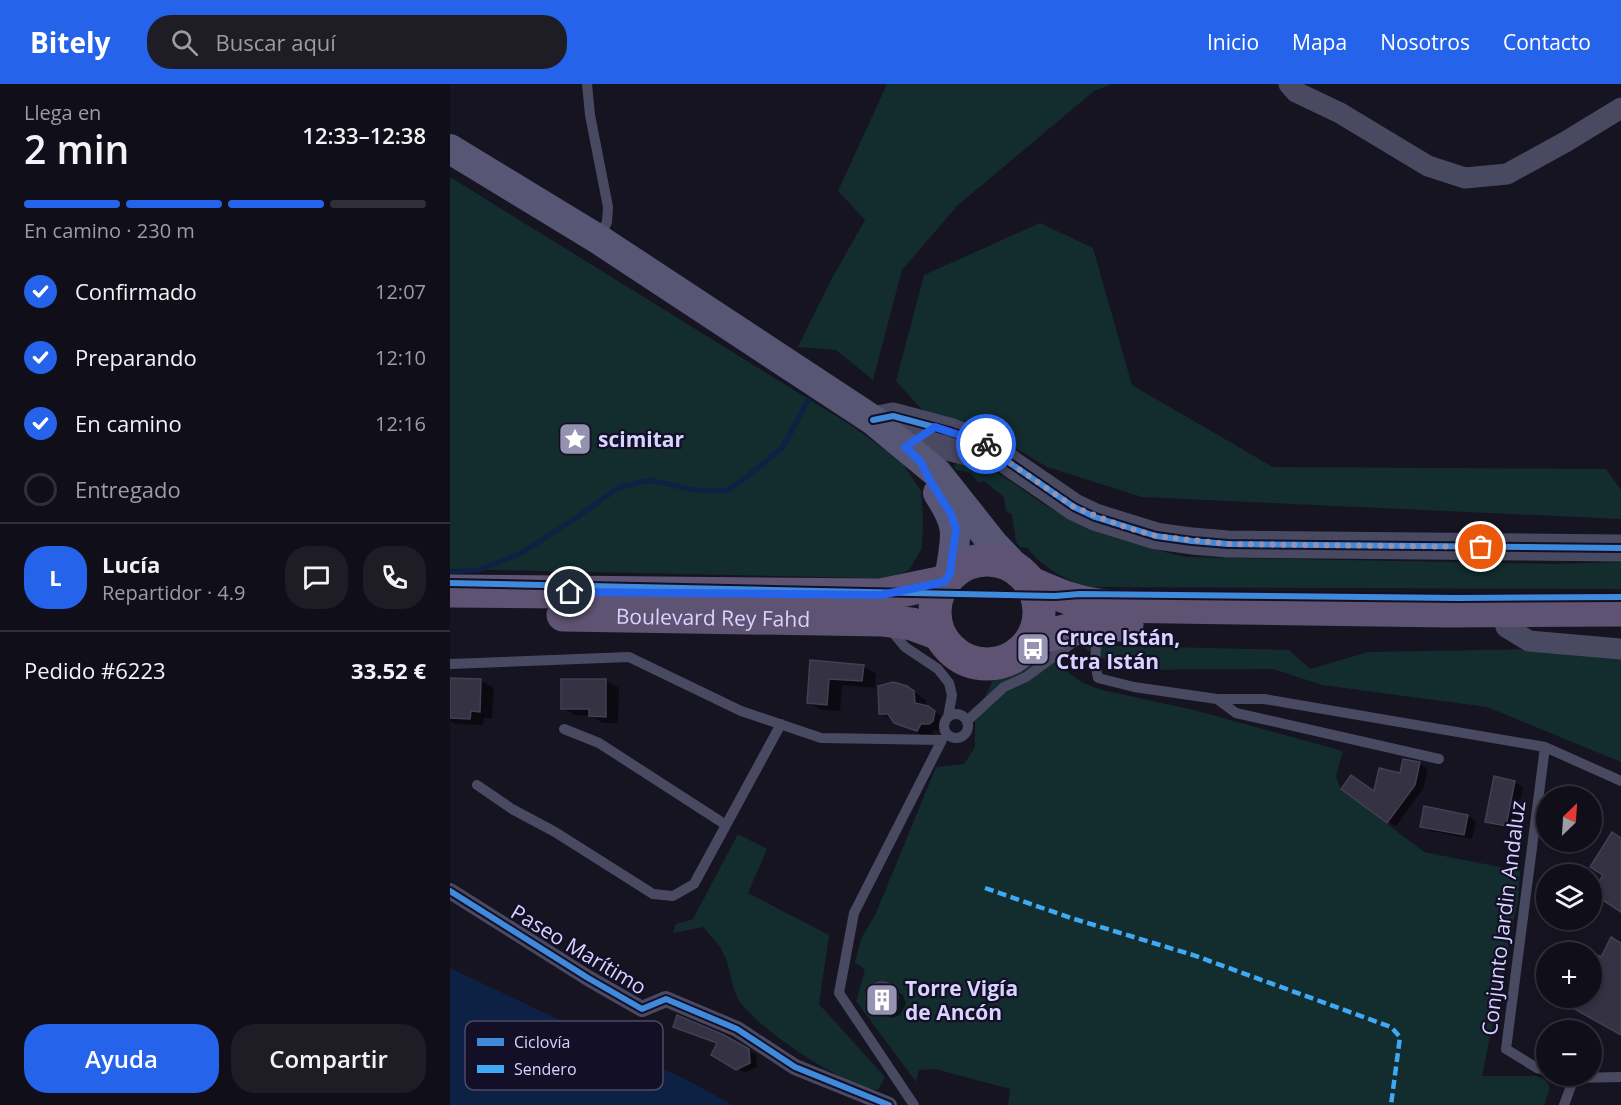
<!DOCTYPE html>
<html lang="es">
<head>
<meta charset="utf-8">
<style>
	body { margin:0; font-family:"Open Sans",sans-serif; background:#1e1d26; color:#f1f3f6; height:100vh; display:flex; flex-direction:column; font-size:22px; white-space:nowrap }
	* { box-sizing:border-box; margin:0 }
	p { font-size:20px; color:#9c9ca2 }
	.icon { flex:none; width:33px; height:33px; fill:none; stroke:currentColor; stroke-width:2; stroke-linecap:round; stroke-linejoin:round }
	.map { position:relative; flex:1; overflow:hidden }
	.sheet { display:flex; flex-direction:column; background:#100f19; width:450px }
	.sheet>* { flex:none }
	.needle { width:39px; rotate:25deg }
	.controls { position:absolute; left:1086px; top:702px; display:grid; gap:12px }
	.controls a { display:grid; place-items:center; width:66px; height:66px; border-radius:50%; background:#100f19; box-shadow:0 3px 9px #0003,0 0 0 2px #302f38; font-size:30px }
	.pin { position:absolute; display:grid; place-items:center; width:51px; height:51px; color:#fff; margin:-26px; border:3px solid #fff; border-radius:50%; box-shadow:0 2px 6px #0007 }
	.courier { position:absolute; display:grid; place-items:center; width:60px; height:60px; margin:-30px; border:4px solid #2563eb; border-radius:50%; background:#fff; color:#222; box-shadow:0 2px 8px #0007 }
	.head em { font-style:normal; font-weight:600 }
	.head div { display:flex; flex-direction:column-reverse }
	.head { display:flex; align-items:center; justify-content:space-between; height:102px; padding:0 24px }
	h1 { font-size:39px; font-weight:600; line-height:45px }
	.bar { display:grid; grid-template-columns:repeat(4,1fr); gap:9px 6px; align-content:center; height:72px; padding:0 24px }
	.bar i { height:8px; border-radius:4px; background:#302f38 }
	.bar .selected { background:#2563eb }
	.bar p { grid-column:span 4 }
	.line { display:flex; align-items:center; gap:15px; padding:0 24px; border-top:2px solid #302f38 }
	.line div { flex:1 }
	.round { display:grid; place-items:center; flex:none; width:63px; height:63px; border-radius:24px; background:#1e1d26 }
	ol { padding:0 24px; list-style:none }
	li { display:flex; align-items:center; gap:18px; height:66px }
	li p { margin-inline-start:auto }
	li .icon { padding:6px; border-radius:50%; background:#2563eb; color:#fff; stroke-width:4 }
	li:last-child { color:#9c9ca2 }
	li i { width:33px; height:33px; border:3px solid #302f38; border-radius:50% }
	.button { display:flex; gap:12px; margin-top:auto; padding:12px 24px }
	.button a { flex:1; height:69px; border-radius:24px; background:#2563eb; color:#fff; font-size:24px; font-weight:600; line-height:69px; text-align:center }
	.button a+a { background:#1e1d26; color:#f1f3f6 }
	header { display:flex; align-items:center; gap:36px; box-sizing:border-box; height:84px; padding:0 30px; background:#2563eb; color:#fff }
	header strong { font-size:28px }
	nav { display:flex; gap:33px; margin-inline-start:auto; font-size:21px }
	.search { width:420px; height:54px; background:#1e1d26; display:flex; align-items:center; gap:15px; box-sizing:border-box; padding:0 21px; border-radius:24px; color:#9c9ca2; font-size:22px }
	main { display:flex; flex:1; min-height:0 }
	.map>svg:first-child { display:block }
</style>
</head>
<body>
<header>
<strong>Bitely</strong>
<div class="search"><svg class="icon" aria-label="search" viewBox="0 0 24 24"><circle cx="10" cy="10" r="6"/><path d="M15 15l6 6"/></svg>Buscar aquí</div>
<nav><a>Inicio</a><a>Mapa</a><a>Nosotros</a><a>Contacto</a></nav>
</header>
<main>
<section class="sheet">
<div class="head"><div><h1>2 min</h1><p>Llega en</p></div><em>12:33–12:38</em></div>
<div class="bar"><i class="selected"></i><i class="selected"></i><i class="selected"></i><i></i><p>En camino · 230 m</p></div>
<ol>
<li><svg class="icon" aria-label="check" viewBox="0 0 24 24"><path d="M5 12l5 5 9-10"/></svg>Confirmado<p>12:07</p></li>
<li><svg class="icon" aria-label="check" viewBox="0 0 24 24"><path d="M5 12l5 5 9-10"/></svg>Preparando<p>12:10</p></li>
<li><svg class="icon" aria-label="check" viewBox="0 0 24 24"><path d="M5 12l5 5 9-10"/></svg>En camino<p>12:16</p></li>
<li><i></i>Entregado</li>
</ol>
<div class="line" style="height:108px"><b class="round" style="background:#2563eb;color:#fff">L</b><div><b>Lucía</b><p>Repartidor · 4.9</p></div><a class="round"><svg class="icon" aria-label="chat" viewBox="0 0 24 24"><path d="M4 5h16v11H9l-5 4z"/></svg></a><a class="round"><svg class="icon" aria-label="phone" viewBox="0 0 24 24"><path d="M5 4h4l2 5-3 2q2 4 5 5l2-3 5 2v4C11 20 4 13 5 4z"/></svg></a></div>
<div class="line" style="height:78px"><div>Pedido #6223</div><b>33.52 €</b></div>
<div class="button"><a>Ayuda</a><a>Compartir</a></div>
</section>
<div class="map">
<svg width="1171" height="1021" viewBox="0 0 1171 1021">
	<rect width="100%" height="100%" fill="#161421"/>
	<path fill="#132c2d" d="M437,0H662L644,7L508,121L452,186L423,296L386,266L348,263L381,196L415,136L388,107Z
		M0,93L399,340L451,377L471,407L473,435L472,464L459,486L442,494H415L0,485Z
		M590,139L643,164L682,301L823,383L1156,385L1171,406V435L692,413L597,383L525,340L475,329L446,297L474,191Z
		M508,375C545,379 574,410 606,427C647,449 690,463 736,473L1105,480L1171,478V505L635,503C618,497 586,479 578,464L570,463L566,458L562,430L556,427L554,413L534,397L529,399L520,389L504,385Z
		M628,561L839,566L860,585L918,568L1144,564L1171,575V678L1037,623L872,601L823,585L674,586Z
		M560,567H606L619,589L633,599L652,606L744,626L893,667L886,692L891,705L974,768L1070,787L1068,815L1032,992H1087L1096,996L1100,1004L1094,1021H558L560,1005L485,985L469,986L466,998L406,917L415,886L405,878L411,855L426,829L486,683L514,680L525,663V635L542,598Z
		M288,750L317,765L298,809L379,851L369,920L435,993L428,1006C396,1004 302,942 287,913C280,898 280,879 271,865C266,857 259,850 253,843L223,849L226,840L243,835Z"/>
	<path fill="#0d2144" d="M0,884L243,999L282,1021H0Z"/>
	<path fill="#0007" d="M362,578L413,582L426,590L425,604L392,601L390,627L371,626L358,618Z
		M0,596L31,597L44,604L42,634H34L33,641L6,640L0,637Z
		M156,597L169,604L168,639H153L141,632L125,631L112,624Z
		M457,603L476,616L477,623L497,636L495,644L493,647L484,646L480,654L471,651L430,629Z
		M969,680L978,685L973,705L946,742L938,737L925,709Z
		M1065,698L1073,703L1064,746L1045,742L1036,737Z
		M1018,732L1026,737L1022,755L980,747L972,742Z
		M1162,855L1171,860V950L1123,923L1128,915L1125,914H1142V870L1151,875Z
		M1120,857L1139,868H1113Z
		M431,900H435L453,911L456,920L450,931L441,934L420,922L418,912L422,904Z
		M225,943L273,952L306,971L307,983L295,989L263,970L268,959Z"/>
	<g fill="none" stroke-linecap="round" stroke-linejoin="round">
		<path stroke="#0d2144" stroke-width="5" d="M0,488L29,486L71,469L126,434L168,404L199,396L245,406L277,407L303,388L333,363L358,316"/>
	</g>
	<path fill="#343243" stroke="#433f54" stroke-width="1.5" d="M360,576L414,581L412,597L379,595L377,621L357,619Z
		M0,594L31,595L30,628L21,627L20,635L0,634Z
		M111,595H156V633L139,632V625H111Z
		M443,598L457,602L464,607L465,619L478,622L485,627L483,637L479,640H471L467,647L444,639L438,630H429L428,602Z
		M953,675L970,678L965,701L937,739L891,705L901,691L924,707L929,684L950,689Z
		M1044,692L1065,697L1056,742L1035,738Z
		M974,722L1018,731L1014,751L970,743Z
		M1162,748L1171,754V828L1142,809L1153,791L1140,783Z
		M1161,853L1171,859V951L1121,923L1127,914H1142V868L1151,873Z
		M416 914a16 16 0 1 1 32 0a16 16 0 1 1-32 0Z
		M227,931L274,951L299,965L300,979L286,986L261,971L267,959L223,943Z"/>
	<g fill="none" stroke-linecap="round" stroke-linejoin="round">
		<path stroke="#4a4962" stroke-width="10" d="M137,0L140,31L158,123L157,138L149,155
			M440,545L455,563L488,585L499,599L502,611L498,633
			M647,546L645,580L648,594L684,603L767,615H814L1095,663L1171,697
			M0,580L179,573L291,627L371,654L492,656L404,829L389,909L464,1021
			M767,615L786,629L989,675
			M494 642a12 12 0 1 1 24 0a12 12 0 1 1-24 0Z
			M517,637L554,603L576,593L625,557
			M114,645L149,659L276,741
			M1095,663L1056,965L1087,984L1096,986
			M27,701L62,725L105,748L203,810L223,812L244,800L331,640
			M1114,992L1124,994L1171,993
			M1114,1021L1124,994"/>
		<path stroke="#4a4962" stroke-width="16" d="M0,807L138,894L192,925L216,915L287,945L345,983L439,1021"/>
		<path stroke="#4a4962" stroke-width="21" d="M839,0L846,8L890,29L978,82L1015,94L1057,90L1117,57L1171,24
			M1056,543L1079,557L1171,565"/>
		<path stroke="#4a4962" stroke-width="27" d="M423,336L443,332L499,347L539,362L552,369L557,377L624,423L645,433L706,452L742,457L778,460L1171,464
			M455,363H497L524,370"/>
		<path stroke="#575674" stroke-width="30" d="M0,65L148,155L423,336L487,389L544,461L572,490
			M488,409C511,444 506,451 500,490"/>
		<g stroke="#5e5373" stroke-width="33">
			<circle cx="537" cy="528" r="52"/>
			<path d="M579,498C606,510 628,520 657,522L998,527L1171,526"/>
			<path d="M0,507L431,511L494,498"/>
			<path id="s1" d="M113,531L432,536L462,540L489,550"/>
			<path d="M581,557C616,545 640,540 677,541"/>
		</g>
		<path stroke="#3fa9f5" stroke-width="4.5" stroke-dasharray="9 4.5" stroke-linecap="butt" d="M535,804L621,834L743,871L941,943L950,953L941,1021"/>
		<g stroke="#130f26" stroke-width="10">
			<path id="cycleway" d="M423,336L443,332L499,347L539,362L552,369L557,377L624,423L645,433L706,452L742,457L778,460L1171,464
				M0,499L605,512L630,510L1008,514L1171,513
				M0,807L138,894L192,925L216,915L287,945L345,983L439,1021"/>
		</g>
		<use href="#cycleway" stroke="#408adc" stroke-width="6"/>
	</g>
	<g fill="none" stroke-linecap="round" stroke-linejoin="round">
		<path stroke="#9591b1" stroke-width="6" stroke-dasharray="0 10.8" d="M536,360L552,369L557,377L624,423L675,443L706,452L778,460L1031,463"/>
		<path stroke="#2563eb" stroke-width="8" d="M120,508L431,511L494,498L500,490L506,445L501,430L479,395L471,378L455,363L485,343L536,360"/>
	</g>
	<defs>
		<g id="sight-square" transform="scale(1.725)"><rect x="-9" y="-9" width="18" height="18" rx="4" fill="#9591b1" stroke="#130f26"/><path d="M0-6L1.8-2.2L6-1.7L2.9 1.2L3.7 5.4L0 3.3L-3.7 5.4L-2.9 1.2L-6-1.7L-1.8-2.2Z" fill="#fff"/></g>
		<g id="bus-square" transform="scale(1.725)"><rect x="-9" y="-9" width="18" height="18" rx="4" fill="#9591b1" stroke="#130f26"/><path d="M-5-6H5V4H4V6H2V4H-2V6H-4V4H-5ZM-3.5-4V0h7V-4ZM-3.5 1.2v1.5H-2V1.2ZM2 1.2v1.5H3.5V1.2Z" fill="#fff"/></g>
		<g id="building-square" transform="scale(1.725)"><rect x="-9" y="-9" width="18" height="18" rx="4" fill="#9591b1" stroke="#130f26"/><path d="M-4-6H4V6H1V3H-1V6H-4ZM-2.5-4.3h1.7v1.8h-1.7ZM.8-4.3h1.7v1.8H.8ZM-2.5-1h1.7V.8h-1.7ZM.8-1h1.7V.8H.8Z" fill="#fff"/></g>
	</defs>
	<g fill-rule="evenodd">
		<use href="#sight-square" x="125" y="355"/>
		<use href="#bus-square" x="583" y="565"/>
		<use href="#building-square" x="432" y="916"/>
	</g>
	<g text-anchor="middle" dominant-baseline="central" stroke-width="4.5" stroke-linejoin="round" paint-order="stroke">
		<g font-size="21" font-weight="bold" fill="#d9d4ff" stroke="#130f26" text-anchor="start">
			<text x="148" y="355">scimitar</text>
			<text x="606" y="553">Cruce Istán,<tspan x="606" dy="24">Ctra Istán</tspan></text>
			<text x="455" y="904">Torre Vigía<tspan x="455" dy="24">de Ancón</tspan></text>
		</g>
		<g font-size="21" fill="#d9d4ff" stroke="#130f26">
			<text stroke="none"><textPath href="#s1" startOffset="150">Boulevard Rey Fahd</textPath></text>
			<text transform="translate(1053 834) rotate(-83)">Conjunto Jardin Andaluz</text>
			<text transform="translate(129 865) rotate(31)">Paseo Marítimo</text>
		</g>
	</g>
	<rect x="15" y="937" width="198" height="69" rx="9" fill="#130f26" stroke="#4e4a67" stroke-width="1.5"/>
	<rect x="27" y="954" width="27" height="8" fill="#408adc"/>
	<rect x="27" y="981" width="27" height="8" fill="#3fa9f5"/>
	<g font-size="16" fill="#d9d4ff">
		<text x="64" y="964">Ciclovía</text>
		<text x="64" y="991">Sendero</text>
	</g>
</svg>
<div class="controls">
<a><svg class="needle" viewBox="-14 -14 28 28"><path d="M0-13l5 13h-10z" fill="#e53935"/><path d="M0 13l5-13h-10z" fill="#9c9ca2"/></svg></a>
<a><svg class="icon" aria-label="layers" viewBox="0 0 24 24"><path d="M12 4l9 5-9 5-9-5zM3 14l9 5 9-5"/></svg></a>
<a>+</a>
<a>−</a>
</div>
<div class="pin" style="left:1031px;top:463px;background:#ea580c"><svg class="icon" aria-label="bag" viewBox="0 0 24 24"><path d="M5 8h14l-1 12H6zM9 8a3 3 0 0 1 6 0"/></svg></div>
<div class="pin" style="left:120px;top:508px;background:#1f2937"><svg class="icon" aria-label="home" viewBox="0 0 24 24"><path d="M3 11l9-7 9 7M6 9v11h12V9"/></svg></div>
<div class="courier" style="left:536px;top:360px"><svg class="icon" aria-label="bike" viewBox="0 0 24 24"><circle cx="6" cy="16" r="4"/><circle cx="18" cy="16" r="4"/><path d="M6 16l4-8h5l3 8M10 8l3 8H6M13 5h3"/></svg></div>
</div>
</main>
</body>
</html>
